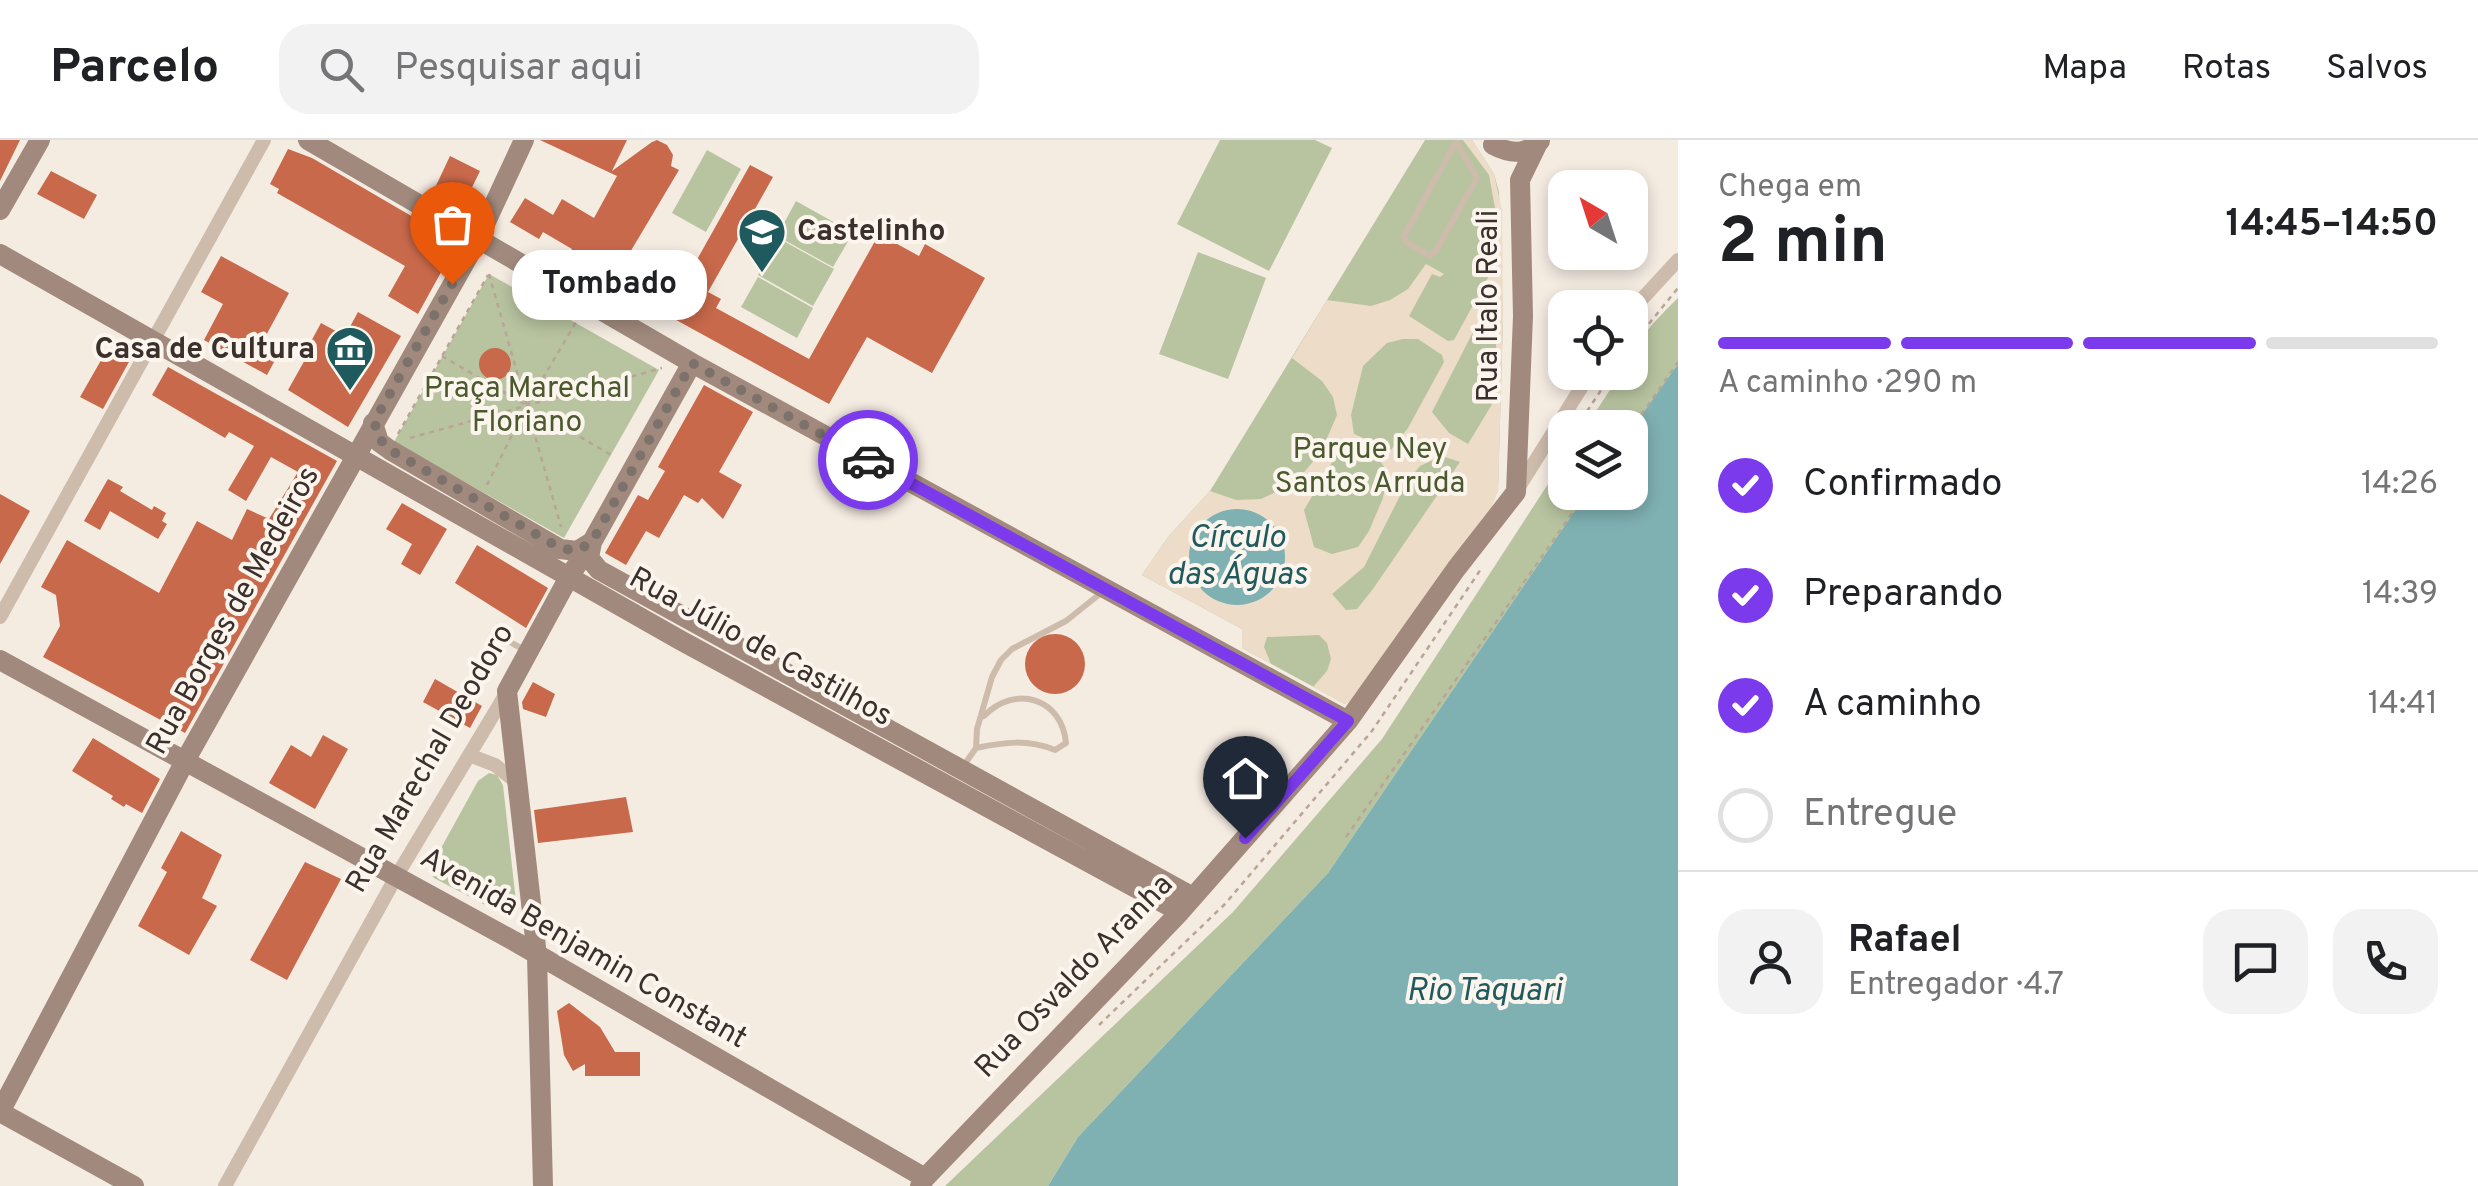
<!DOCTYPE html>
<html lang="pt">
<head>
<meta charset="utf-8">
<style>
	body { margin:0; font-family:Overpass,sans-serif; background:#f2f2f2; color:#202124; height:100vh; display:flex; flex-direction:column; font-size:38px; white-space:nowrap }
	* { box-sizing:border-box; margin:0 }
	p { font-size:32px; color:#757577 }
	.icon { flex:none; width:55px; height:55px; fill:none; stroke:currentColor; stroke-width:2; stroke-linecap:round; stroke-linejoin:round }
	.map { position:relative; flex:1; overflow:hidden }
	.drawer { display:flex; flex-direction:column; background:#fff; width:800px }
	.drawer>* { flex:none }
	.needle { width:65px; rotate:321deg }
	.tools { position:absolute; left:1548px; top:30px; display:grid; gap:20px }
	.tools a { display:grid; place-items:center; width:100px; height:100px; border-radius:20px; background:#fff; box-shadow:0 5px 15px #0003; font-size:50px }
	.pin { position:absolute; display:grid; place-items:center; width:85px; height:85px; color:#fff; margin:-102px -42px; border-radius:50% 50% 50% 0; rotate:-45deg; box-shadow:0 0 10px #0007 }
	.pin .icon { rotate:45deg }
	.courier { position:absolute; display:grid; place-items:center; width:100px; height:100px; margin:-50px; border:8px solid #7c3aed; border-radius:50%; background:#fff; color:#222; box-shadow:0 2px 12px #0007 }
	.bubble { position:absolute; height:70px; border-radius:30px; background:#fff; box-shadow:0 5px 15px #0003; font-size:32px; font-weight:700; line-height:70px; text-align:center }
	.summary em { font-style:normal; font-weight:700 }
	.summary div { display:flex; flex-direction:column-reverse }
	.summary { display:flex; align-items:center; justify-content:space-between; height:170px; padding:0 40px }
	h1 { font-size:65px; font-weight:700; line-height:75px }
	.bar { display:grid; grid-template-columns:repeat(4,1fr); gap:15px 10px; align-content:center; height:120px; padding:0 40px }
	.bar i { height:12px; border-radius:8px; background:#e0e0e0 }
	.bar .current { background:#7c3aed }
	.bar p { grid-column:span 4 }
	.line { display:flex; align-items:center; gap:25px; padding:0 40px; border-top:2px solid #e0e0e0 }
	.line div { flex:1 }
	.round { display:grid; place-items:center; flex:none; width:105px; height:105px; border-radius:30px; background:#f2f2f2 }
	ol { padding:0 40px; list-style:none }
	li { display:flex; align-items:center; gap:30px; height:110px }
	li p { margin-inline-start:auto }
	li .icon { padding:10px; border-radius:50%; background:#7c3aed; color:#fff; stroke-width:4 }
	li:last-child { color:#757577 }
	li i { width:55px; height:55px; border:5px solid #e0e0e0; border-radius:50% }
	header { display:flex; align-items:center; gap:60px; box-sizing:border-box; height:140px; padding:0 50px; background:#fff; border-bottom:2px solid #e0e0e0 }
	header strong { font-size:48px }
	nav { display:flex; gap:55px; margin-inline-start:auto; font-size:35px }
	.search { width:700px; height:90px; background:#f2f2f2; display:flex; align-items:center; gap:25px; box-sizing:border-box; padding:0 35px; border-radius:30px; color:#757577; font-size:38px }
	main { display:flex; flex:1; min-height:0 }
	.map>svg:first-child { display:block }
</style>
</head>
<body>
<header>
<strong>Parcelo</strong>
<div class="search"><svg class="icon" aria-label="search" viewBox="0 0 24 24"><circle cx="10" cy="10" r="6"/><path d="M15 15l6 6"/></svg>Pesquisar aqui</div>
<nav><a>Mapa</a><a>Rotas</a><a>Salvos</a></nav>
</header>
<main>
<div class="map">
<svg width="1678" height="1046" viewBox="0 0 1678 1046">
	<rect width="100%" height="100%" fill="#f4ebe1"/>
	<path fill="#b8c4a0" d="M1220,0H1315L1332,8L1269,131L1177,84Z
		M1425,0H1472L1494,34L1499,52L1503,178L1498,351L1345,564L1242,508V489L1142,435L1168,397L1210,351Z
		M707,10L741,29L706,92L672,73Z
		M796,61L853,93L833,127L777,96Z
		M778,98L834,129L813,166L758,135Z
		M1198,112L1266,138L1228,239L1159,214Z
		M489,134L659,230L564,398L394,302Z
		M758,137L813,168L797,198L741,167Z
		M1678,158V224L1630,291V288H1585L1621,233L1630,232C1630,203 1658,178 1678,158Z
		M1565,318V352L1587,353L1328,733L1078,997L1048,1046H945L1233,772L1382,599Z
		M489,633L497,635L503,645L516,762L512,774L506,776L434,738L429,730L478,641Z"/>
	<path fill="#ecdcc8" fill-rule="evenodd" d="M1463,0H1472L1494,34L1502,71L1503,178L1498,351L1488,376L1352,561L1345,564L1313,547L1327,531L1331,519L1327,503L1319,495L1267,497L1264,507L1271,524L1242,508V489L1142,435L1168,397L1210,351L1236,360L1261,359L1295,343L1321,312L1337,275L1333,257L1322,241L1292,218L1327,160L1371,166L1390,160L1408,149L1426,124L1444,134L1440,137L1432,134L1409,176L1448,201L1454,200L1496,123L1495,68L1489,35ZM1495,149L1497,256L1468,304L1449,293L1432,272ZM1403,199H1418L1442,215L1444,222L1408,288L1391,310L1354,294L1351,275L1363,226L1387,203ZM1347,303L1377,317L1388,332L1383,358L1369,391L1358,407L1332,414L1314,407L1304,370L1343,304ZM1442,316L1460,322L1373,449L1357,469L1346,470L1332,454L1364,427L1407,342L1420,326ZM1269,381L1282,398L1273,449L1256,461L1191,404L1201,386Z"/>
	<path fill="#7fb0b2" d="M1678,224V1046H1048L1078,997L1328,733L1587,353L1630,352V291Z
		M1189 417a48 48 0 1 1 96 0a48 48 0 1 1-96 0Z"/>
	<path fill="#c8694b" d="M0,0H20L0,41Z
		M540,0H627L612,31L652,2L657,0L667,5L673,15L671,26L679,30L626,119L680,150L750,25L773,37L708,152L721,159L716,168L809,219L879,94L919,116L925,104L985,138L932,233L867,197L829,264L598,137L580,130L581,127L567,120L572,109L543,92L539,99L510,82L525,58L553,75L562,59L594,78L617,36Z
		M288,9L312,18L437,91L424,114L445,125L418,174L388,156L405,126L277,53L279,49L270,44Z
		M450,16L480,31L461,70L440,60L433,52Z
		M51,31L97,55L84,79L37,54Z
		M221,116L289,153L263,201L280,211L267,235L204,200L223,164L201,152Z
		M358,172L401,196L348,287L288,250L311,209L308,207L321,183L345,196Z
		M108,208L130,220L103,269L80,257Z
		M479 224a16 16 0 1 1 32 0a16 16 0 1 1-32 0Z
		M168,227L337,321L185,593L43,517L60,486L56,455L41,447L67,400L159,453L197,381L232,400L247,369L269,379L298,332L271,317L246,361L228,350L254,306L229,292L225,298L152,255Z
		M704,245L753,272L719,332L742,345L723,379L702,358L698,363L684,355L659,398L646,391L626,425L605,413L638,355L648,360L665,331L658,327Z
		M108,339L123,347L120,351L152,370L154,366L166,373L162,381L167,384L158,399L110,371L100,390L84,381Z
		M0,354L30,371L0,424Z
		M402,363L447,389L420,435L401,424L412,404L386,389Z
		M477,405L548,448L526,488L455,443Z
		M1025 524a30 30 0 1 1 60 0a30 30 0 1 1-60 0Z
		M435,539L482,566L470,588L423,562Z
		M533,542L555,554L546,577L523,569L522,562Z
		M323,595L348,609L315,669L269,643L291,605L311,617Z
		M93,598L160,639L142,673L126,664L124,667L111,659L113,656L72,631Z
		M626,657L633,692L538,703L534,670Z
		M181,691L222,715L202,758L217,766L189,815L138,786L167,732L161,728Z
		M305,722L341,739L287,840L250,820Z
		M569,863L600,887L615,912H640V936H585V924L573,931L564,915L557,871Z"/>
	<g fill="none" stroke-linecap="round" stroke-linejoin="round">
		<path stroke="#b9a596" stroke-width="2.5" stroke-dasharray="5 5" stroke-linecap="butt" d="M489,134L561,387
			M1630,207L1678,148
			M442,216L611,315
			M1576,288L1613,232
			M1630,291L1678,222
			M398,294L488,135
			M410,298L662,228
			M487,345L526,267L579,177
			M1346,697L1587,352
			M1099,885L1225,764L1372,591L1481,429"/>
		<path stroke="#cdbbac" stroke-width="6" d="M1456,2L1477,38L1435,112L1430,116L1406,102L1404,96L1457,0
			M500,497L523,509
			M976,608C1005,602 1027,599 1055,610L1066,603C1062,558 1015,544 984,576
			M962,628L976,608L977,589L992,537L1001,520L1012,509L1066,481L1101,453"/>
		<path stroke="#cdbbac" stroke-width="14" d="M1630,172L1678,120
			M1517,350L1591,232
			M0,477L264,0
			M469,615L495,625L515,641
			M225,1046L396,737L507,552"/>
		<path stroke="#a18a7d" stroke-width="20" d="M308,0L692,223L1348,581
			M1493,5C1510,14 1526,15 1540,1
			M0,70L40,0
			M0,114L680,500L1180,772
			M373,283L379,302L390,310L560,409L577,411L590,403
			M592,402L589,418L599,430L1193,757
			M0,520L514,801L925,1038
			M0,972L185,621L478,99L524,0
			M0,972L134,1046
			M543,1046L537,816L507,551L569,437L592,402L692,223
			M920,1046L925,1038L1180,772L1348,581L1456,429L1516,352L1523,176L1520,40L1537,5"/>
	</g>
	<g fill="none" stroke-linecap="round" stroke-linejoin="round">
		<path stroke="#7c716b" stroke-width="10" stroke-dasharray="0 18" d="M452,144L375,280L376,295L390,310L560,408L577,411L592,402L692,223L868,320"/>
		<path stroke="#7c3aed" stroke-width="12" d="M868,320L1348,581L1245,698"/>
	</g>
	<defs>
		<g id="school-pin" transform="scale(2.5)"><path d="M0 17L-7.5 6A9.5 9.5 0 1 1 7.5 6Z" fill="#1f5a5e" stroke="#fbf5ee"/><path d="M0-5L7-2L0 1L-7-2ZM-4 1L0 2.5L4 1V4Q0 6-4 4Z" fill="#fff"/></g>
		<g id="museum-pin" transform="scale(2.5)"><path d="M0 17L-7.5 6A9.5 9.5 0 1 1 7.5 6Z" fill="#1f5a5e" stroke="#fbf5ee"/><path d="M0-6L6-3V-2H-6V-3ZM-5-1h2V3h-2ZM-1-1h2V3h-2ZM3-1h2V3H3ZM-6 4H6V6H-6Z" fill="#fff"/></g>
	</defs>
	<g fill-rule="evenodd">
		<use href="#school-pin" x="762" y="92"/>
		<use href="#museum-pin" x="350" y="210"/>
	</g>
	<g text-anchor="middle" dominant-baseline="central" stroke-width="8" stroke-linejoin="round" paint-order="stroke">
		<g font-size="30" font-weight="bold" fill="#3b302b" stroke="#fbf5ee" text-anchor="start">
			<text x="797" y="92">Castelinho</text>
			<text x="315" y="210" text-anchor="end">Casa de Cultura</text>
		</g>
		<g font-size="30" fill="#3b302b" stroke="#fbf5ee">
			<text transform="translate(1489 166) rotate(-90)">Rua Italo Reali</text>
			<text transform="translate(234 471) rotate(-61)">Rua Borges de Medeiros</text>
			<text transform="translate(760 508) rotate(29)">Rua Júlio de Castilhos</text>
			<text transform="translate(431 619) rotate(-60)">Rua Marechal Deodoro</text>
			<text transform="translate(583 809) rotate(30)">Avenida Benjamin Constant</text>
			<text transform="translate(1075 837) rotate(-46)">Rua Osvaldo Aranha</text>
		</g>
		<g font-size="30" fill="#4a5a2e" stroke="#fbf5ee">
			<text x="527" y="249">Praça Marechal<tspan x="527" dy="34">Floriano</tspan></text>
			<text x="1370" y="310">Parque Ney<tspan x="1370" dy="34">Santos Arruda</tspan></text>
		</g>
		<g font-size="32" font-style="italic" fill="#1f5a5e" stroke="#fbf5ee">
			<text x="1237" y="399">Círculo<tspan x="1237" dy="37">das Águas</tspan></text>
			<text x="1484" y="852">Rio Taquari</text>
		</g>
	</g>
</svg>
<div class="tools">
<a><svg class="needle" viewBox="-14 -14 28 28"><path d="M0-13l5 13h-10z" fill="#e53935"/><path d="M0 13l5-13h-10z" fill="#757577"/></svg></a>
<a><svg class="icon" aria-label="locate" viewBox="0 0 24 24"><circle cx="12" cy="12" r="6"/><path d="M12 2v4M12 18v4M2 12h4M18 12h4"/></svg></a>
<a><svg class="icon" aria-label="layers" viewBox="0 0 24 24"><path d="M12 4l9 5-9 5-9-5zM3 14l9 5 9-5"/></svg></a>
</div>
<div class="pin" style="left:452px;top:144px;background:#ea580c"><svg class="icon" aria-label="bag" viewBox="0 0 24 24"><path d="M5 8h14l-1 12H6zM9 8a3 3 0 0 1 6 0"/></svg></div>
<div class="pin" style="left:1245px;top:698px;background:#1f2937"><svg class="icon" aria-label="home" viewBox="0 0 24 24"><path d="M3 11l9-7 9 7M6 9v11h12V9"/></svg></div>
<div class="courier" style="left:868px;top:320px"><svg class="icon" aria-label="car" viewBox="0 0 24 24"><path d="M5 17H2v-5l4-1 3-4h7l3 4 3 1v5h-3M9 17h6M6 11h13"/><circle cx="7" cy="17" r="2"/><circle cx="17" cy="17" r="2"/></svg></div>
<div class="bubble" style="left:512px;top:110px;width:195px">Tombado</div>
</div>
<section class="drawer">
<div class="summary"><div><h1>2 min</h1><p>Chega em</p></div><em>14:45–14:50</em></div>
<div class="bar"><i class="current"></i><i class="current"></i><i class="current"></i><i></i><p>A caminho · 290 m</p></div>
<ol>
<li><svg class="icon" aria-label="check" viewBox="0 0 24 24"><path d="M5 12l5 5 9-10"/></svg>Confirmado<p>14:26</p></li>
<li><svg class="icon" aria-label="check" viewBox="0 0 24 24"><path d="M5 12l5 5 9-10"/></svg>Preparando<p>14:39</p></li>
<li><svg class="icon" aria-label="check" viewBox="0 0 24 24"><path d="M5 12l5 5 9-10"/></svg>A caminho<p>14:41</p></li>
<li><i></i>Entregue</li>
</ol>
<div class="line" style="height:180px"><a class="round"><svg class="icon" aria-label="person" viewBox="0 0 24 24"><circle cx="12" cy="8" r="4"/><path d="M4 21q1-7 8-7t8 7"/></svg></a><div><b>Rafael</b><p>Entregador · 4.7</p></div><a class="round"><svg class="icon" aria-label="chat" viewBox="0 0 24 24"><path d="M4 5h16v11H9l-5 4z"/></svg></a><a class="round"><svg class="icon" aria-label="phone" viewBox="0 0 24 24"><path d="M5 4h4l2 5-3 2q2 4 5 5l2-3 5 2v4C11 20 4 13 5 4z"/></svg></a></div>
</section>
</main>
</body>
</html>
